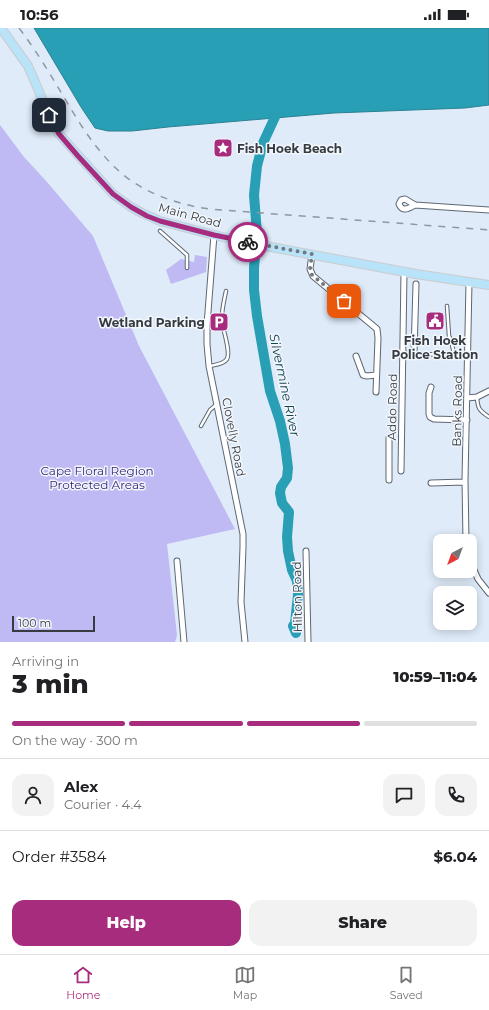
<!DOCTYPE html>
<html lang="en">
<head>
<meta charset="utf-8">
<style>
	body { margin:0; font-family:Montserrat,sans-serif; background:#f2f2f2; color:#202124; height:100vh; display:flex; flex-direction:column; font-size:15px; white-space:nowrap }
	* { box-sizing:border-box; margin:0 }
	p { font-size:13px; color:#757577 }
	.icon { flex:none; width:22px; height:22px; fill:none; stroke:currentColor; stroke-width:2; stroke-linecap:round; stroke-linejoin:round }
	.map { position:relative; height:614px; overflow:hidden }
	.sheet { display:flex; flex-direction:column; background:#fff; flex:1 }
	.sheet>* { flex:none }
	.needle { width:26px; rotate:221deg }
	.fabs { position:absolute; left:433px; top:506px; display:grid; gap:8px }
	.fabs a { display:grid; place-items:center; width:44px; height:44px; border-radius:8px; background:#fff; box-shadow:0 2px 10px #0003; font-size:20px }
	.scale { position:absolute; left:12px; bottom:10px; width:83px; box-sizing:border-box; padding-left:4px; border:2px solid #363b40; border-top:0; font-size:11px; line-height:14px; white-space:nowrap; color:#363b40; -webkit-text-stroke:3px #f2f7fd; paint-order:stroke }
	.pin { position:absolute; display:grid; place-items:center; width:34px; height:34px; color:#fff; margin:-17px; border-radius:8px; box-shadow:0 2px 6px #0006 }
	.courier { position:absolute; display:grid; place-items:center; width:40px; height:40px; margin:-20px; border:3px solid #a82c7d; border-radius:50%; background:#fff; color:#222; box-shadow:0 1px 5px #0007 }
	.overview em { font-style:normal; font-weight:800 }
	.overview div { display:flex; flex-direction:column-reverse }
	.overview { display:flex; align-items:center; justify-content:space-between; height:68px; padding:0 12px }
	h1 { font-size:26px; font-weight:800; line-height:30px }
	.bar { display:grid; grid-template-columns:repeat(4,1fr); gap:6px 4px; align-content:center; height:48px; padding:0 12px }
	.bar i { height:5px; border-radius:3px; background:#e0e0e0 }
	.bar .active { background:#a82c7d }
	.bar p { grid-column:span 4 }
	.line { display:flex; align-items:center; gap:10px; padding:0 12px; border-top:1px solid #e0e0e0 }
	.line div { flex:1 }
	.round { display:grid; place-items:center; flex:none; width:42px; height:42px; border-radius:12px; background:#f2f2f2 }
	.action { display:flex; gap:8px; margin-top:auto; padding:8px 12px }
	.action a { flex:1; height:46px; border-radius:12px; background:#a82c7d; color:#fff; font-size:16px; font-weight:800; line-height:46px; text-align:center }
	.action a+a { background:#f2f2f2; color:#202124 }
	.status { display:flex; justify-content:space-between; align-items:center; height:28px; padding:0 20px; background:#fff; direction:ltr }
	.status svg { height:11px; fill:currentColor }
	.tab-bar { display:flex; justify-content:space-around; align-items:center; height:56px; border-top:1px solid #e0e0e0; background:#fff; font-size:11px; color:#757577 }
	.tab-bar a { display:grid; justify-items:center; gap:2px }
	.tab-bar .active { color:#a82c7d }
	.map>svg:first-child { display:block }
</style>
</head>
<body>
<div class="status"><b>10:56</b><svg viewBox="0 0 49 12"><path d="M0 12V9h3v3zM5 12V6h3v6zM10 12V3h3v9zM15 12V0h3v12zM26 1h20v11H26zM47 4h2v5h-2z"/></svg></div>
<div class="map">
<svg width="489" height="614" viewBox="0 0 489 614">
	<rect width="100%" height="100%" fill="#dfebf9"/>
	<path fill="#bfbaf3" d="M0,97L24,129L47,154L93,208L139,318L235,501L167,516L177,607L175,614H0Z
		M195,227L207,229L206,244L171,256L166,242L181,231L194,234Z"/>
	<path fill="#289fb5" stroke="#2c8192" d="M34,0H489V77L465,80L334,85L168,99L132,103H108L95,100L81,79Z"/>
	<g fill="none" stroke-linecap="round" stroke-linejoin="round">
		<path stroke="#289fb5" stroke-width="10" d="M275,89L263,115L257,138L254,167L257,205L254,240V262L257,288L270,363L280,393L285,416L288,440L287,450L281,459L280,465L282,475L289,484L287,509L288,523L292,542L297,553L298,567L295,595L293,598L296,605"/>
		<g stroke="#5e6874" stroke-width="4.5">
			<path id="lane" d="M160,203L187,227V240
				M447,278L449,308L451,312L454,326
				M415,326L468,327
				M210,338C215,337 224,336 227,331C231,324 223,302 222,294C221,284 224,273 226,263
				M477,370C478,381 479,382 489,389
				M201,398L210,382L217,376"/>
		</g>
		<g stroke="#5e6874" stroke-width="7">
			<path id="street" d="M415,177C409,180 403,185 399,176L401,172L405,171L415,177L489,182
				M214,207L207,297V316L209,338L243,506V519L241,574L245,614
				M312,226L310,241L313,248L377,301L378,310L376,364
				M402,326H414L416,256
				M356,328L363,347L367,348L376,347
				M431,359L429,365V386L430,389L434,391L467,392
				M467,370L477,369L489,363
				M389,410V452
				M401,443L404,244
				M431,455L465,454
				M466,513L465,452L469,254
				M306,523L308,614
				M177,533L184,614
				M470,533L478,551L489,565"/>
		</g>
		<g stroke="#cbcccd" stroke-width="10">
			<path id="primary" d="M1,0L28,38L35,54L50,90L59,106L113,166L131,179L142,185L160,193L214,207L249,215L416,246L489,257"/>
		</g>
		<use href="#lane" stroke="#fff" stroke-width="2.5"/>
		<use href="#street" stroke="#fff" stroke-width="5"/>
		<use href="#primary" stroke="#b9e3f9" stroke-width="8"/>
		<path stroke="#8f97a1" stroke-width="1.5" stroke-dasharray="7 7" stroke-linecap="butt" d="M19,0C35,21 49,44 62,66C81,98 100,130 130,152C153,168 181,177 209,181L489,202"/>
	</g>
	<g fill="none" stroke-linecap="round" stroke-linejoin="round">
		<path stroke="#717981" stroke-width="4" stroke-dasharray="0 7.2" d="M248,214L312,226L310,241L312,247L344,273"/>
		<path stroke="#a82c7d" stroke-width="5" d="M49,87L59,106L78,128L113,166L131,179L147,188L160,193L214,207L248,214"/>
	</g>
	<defs>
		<g id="sight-square" transform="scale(1)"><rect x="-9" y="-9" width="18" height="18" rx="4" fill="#a82c7d" stroke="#f2f7fd"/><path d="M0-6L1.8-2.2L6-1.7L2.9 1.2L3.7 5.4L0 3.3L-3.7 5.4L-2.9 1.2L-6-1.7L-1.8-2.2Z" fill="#fff"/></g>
		<g id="civic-square" transform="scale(1)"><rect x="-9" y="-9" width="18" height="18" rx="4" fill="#a82c7d" stroke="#f2f7fd"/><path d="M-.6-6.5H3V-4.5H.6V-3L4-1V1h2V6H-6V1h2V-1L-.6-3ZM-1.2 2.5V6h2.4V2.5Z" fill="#fff"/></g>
		<g id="parking-square" transform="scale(1)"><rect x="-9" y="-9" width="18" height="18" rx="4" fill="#a82c7d" stroke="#f2f7fd"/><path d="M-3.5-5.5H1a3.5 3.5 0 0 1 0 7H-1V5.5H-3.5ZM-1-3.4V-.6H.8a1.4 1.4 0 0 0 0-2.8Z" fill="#fff"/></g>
	</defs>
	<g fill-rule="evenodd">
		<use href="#sight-square" x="223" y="120"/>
		<use href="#civic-square" x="435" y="293"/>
		<use href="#parking-square" x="219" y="294"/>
	</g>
	<g text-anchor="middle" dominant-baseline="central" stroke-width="3" stroke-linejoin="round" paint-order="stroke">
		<g font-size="12" font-weight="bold" fill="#363b40" stroke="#f2f7fd" text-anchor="start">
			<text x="237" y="120">Fish Hoek Beach</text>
			<text x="205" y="294" text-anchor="end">Wetland Parking</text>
			<text x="435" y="312" text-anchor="middle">Fish Hoek<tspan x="435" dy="14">Police Station</tspan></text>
		</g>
		<g font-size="12" fill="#363b40" stroke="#f2f7fd">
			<text transform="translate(190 187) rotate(15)">Main Road</text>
			<text transform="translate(392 379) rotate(-89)">Addo Road</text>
			<text transform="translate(457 383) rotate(-89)">Banks Road</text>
			<text transform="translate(234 409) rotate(79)">Clovelly Road</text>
			<text transform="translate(297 569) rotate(-91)">Hilton Road</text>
		</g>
		<g font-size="12" fill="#382376" stroke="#f2f7fd">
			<text x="97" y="442">Cape Floral Region<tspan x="97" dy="14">Protected Areas</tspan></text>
		</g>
		<g font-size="13" font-style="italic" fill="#154650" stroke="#f2f7fd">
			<text transform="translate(285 357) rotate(78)">Silvermine River</text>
		</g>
	</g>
</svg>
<div class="fabs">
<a><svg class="needle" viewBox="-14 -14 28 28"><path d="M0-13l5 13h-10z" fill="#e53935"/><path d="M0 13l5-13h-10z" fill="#757577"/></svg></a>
<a><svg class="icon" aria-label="layers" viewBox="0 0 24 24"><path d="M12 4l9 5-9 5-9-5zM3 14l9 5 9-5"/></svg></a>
</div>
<div class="scale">100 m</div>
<div class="pin" style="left:344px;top:273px;background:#ea580c"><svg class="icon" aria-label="bag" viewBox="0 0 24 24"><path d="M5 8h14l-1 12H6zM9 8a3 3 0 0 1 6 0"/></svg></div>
<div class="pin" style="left:49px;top:87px;background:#1f2937"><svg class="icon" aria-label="home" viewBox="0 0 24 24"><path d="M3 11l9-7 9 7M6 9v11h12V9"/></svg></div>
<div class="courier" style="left:248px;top:214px"><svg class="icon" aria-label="bike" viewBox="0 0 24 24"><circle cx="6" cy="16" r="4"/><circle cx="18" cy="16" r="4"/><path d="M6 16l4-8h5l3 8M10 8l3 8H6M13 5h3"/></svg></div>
</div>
<section class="sheet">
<div class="overview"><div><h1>3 min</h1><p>Arriving in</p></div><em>10:59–11:04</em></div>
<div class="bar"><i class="active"></i><i class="active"></i><i class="active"></i><i></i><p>On the way · 300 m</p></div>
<div class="line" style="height:72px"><a class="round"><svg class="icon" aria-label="person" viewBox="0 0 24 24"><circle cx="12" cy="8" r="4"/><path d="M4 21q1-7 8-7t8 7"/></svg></a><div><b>Alex</b><p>Courier · 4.4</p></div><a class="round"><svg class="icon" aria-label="chat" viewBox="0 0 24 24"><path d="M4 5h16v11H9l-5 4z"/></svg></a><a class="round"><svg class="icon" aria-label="phone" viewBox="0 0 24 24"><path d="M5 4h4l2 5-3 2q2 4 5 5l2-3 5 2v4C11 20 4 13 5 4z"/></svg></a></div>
<div class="line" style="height:52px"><div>Order #3584</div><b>$6.04</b></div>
<div class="action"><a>Help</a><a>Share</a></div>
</section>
<nav class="tab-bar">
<a class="active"><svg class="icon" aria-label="home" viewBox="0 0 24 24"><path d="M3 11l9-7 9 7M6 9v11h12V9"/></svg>Home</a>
<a><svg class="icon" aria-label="map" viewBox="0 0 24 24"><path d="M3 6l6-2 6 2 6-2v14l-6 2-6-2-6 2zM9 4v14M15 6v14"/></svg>Map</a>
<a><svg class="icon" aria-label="saved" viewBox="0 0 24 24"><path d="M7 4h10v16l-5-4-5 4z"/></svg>Saved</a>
</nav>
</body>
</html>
